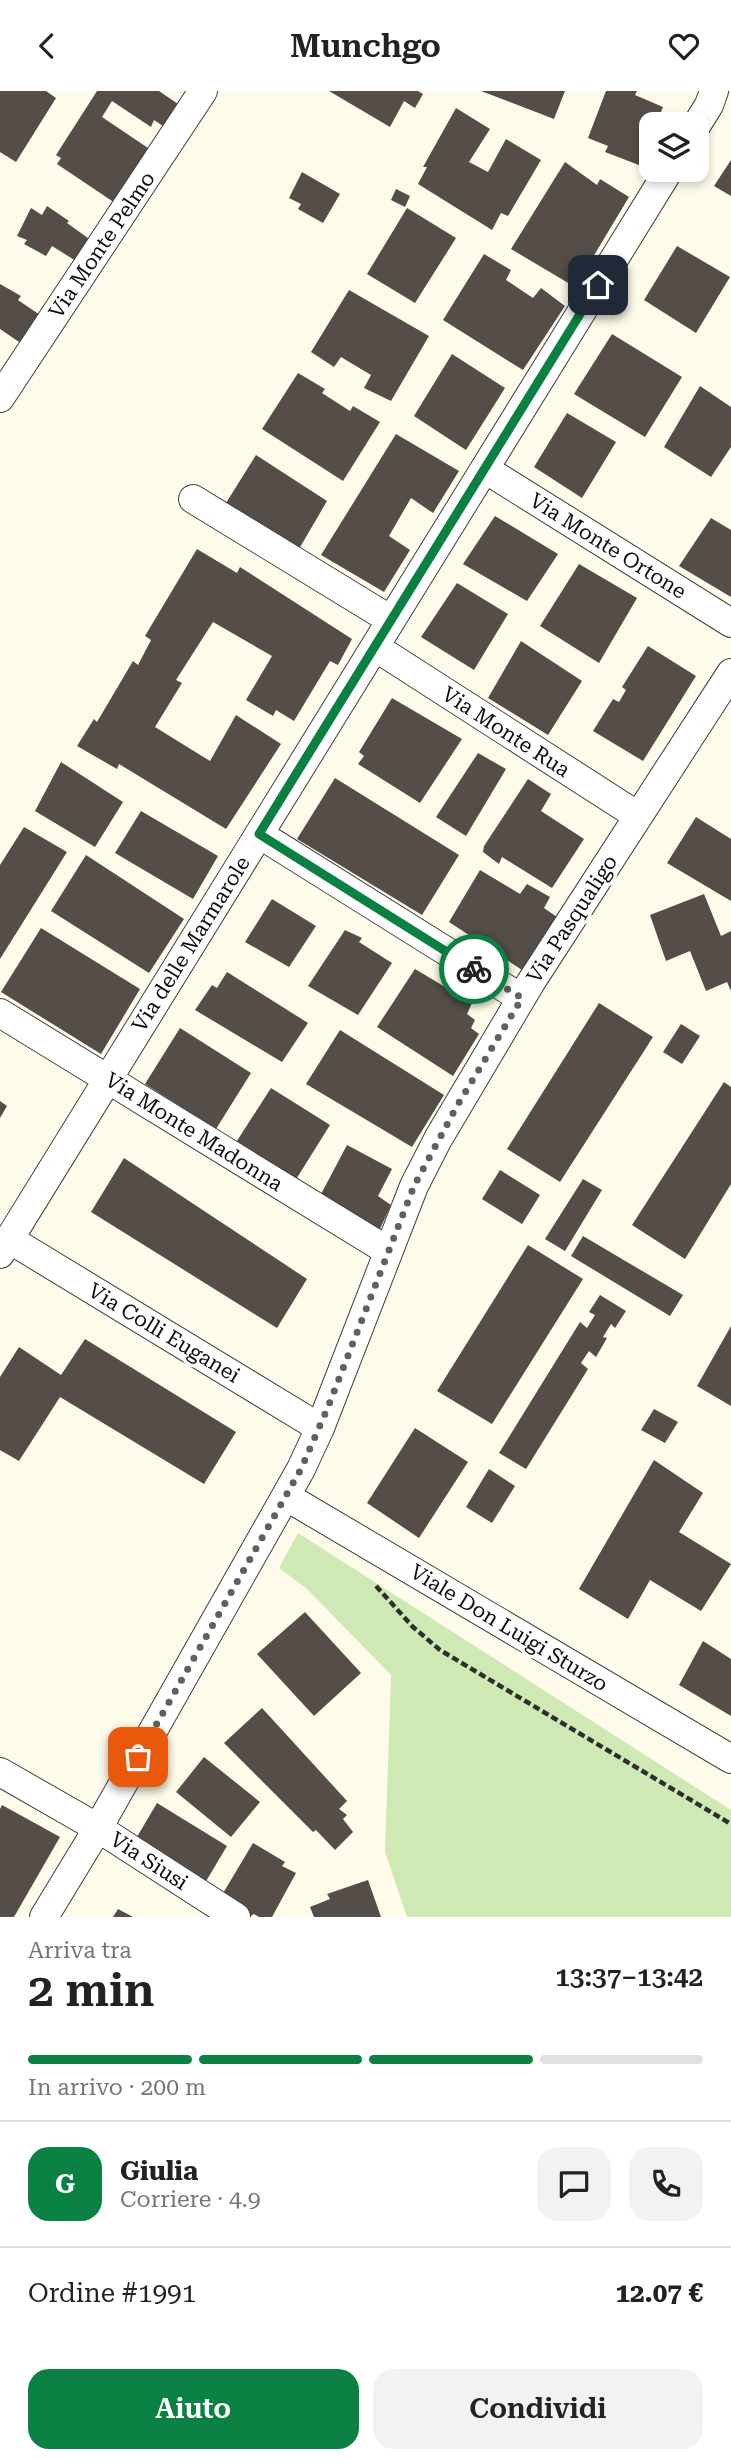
<!DOCTYPE html>
<html lang="it">
<head>
<meta charset="utf-8">
<style>
	body { margin:0; font-family:"Roboto Serif",serif; background:#f2f2f2; color:#222; height:100vh; display:flex; flex-direction:column; font-size:26px; white-space:nowrap }
	* { box-sizing:border-box; margin:0 }
	p { font-size:23px; color:#767676 }
	.icon { flex:none; width:38px; height:38px; fill:none; stroke:currentColor; stroke-width:2; stroke-linecap:round; stroke-linejoin:round }
	.map { position:relative; height:1826px; overflow:hidden }
	.side { display:flex; flex-direction:column; background:#fff; flex:1 }
	.side>* { flex:none }
	.fabs { position:absolute; left:639px; top:21px; display:grid; gap:14px }
	.fabs a { display:grid; place-items:center; width:70px; height:70px; border-radius:14px; background:#fff; box-shadow:0 4px 10px #0003; font-size:35px }
	.pin { position:absolute; display:grid; place-items:center; width:60px; height:60px; color:#fff; margin:-30px; border-radius:14px; box-shadow:0 4px 10px #0006 }
	.courier { position:absolute; display:grid; place-items:center; width:70px; height:70px; margin:-35px; border:5px solid #0b8043; border-radius:50%; background:#fff; color:#222; box-shadow:0 2px 9px #0007 }
	.head em { font-style:normal; font-weight:600 }
	.head div { display:flex; flex-direction:column-reverse }
	.head { display:flex; align-items:center; justify-content:space-between; height:119px; padding:0 28px }
	h1 { font-size:46px; font-weight:600; line-height:52px }
	.bar { display:grid; grid-template-columns:repeat(4,1fr); gap:10px 7px; align-content:center; height:84px; padding:0 28px }
	.bar i { height:9px; border-radius:5px; background:#e0e0e0 }
	.bar .selected { background:#0b8043 }
	.bar p { grid-column:span 4 }
	.line { display:flex; align-items:center; gap:18px; padding:0 28px; border-top:2px solid #e0e0e0 }
	.line div { flex:1 }
	.round { display:grid; place-items:center; flex:none; width:74px; height:74px; border-radius:21px; background:#f2f2f2 }
	.action { display:flex; gap:14px; margin-top:auto; padding:14px 28px }
	.action a { flex:1; height:80px; border-radius:21px; background:#0b8043; color:#fff; font-size:28px; font-weight:600; line-height:80px; text-align:center }
	.action a+a { background:#f2f2f2; color:#222 }
	header { display:flex; justify-content:space-between; align-items:center; height:91px; padding:0 28px; background:#fff; font-size:32px; font-weight:600 }
	.map>svg:first-child { display:block }
</style>
</head>
<body>
<header><svg class="icon" aria-label="back" viewBox="0 0 24 24"><path d="M15 5l-7 7 7 7"/></svg>Munchgo<svg class="icon" aria-label="heart" viewBox="0 0 24 24"><path d="M12 20l-8-8c-3-5 5-10 8-4 3-6 11-1 8 4z"/></svg></header>
<div class="map">
<svg width="731" height="1826" viewBox="0 0 731 1826">
	<rect width="100%" height="100%" fill="#fffbea"/>
	<path fill="#cfe9b4" d="M298,1442L731,1719V1826H407L385,1761L391,1584L306,1497L279,1477Z"/>
	<path fill="#544d48" d="M0,0H46L56,7L16,71L0,61Z
		M97,0H159L178,13L163,35L154,29L151,36L112,10L102,26L151,59L115,112L57,73L61,67L56,64Z
		M329,0H418L423,3L415,17L404,10L390,36Z
		M481,0H565L554,28Z
		M606,0H637L635,4L663,16L656,33H651V59L644,76L605,61L608,55L588,47Z
		M456,17L490,38L469,71L488,81L506,48L541,69L508,125L501,122L492,139L418,93L427,76H423Z
		M731,69V105L714,95Z
		M565,71L597,94L600,88L629,106L575,196L511,158Z
		M302,81L340,103L323,132L298,118L301,113L289,107Z
		M396,98L410,105L405,116L391,109Z
		M47,115L69,130L67,132L88,147L76,170L52,155L46,165L24,153L27,149L17,145L31,117L42,124Z
		M407,117L456,147L415,212L367,183Z
		M677,155L730,186L696,242L644,209Z
		M484,163L511,179L506,189L533,207L541,197L565,215L523,279L443,229Z
		M0,193L21,205L18,209L40,224L22,253L0,238Z
		M349,199L429,245L391,310L364,297L371,284L341,266L334,276L311,261Z
		M612,243L682,286L645,346L574,303Z
		M452,263L505,297L466,359L414,325Z
		M298,282L325,298L322,302L350,320L353,315L380,331L343,390L262,338Z
		M700,295L731,316V356L711,386L664,356Z
		M567,322L616,351L582,407L534,376Z
		M396,343L459,380L433,422L411,407L389,445L410,459L384,501L321,464Z
		M256,364L327,410L299,458L226,412Z
		M495,425L558,463L527,510L463,473Z
		M711,427L731,439V506L679,475Z
		M197,458L237,482L240,476L352,548L338,574L330,570L294,630L276,619L273,625L246,609L272,565L213,531L176,589L182,592L155,636L210,670L236,624L281,653L226,738L119,673L117,678L77,655L94,628L97,631L133,570L138,574L151,549L145,545Z
		M579,473L637,507L599,572L540,535Z
		M457,492L508,523L474,579L421,546Z
		M521,550L582,590L548,644L488,607Z
		M648,555L696,585L643,670L593,640L613,608L619,611L626,599L622,596Z
		M392,607L462,648L420,712L358,673L364,665L359,661Z
		M478,662L506,678L466,745L436,726Z
		M61,671L123,711L95,756L35,720Z
		M335,687L459,764L422,824L297,748Z
		M528,688L551,703L541,720L584,748L552,797L502,766L499,773L483,761L484,755Z
		M141,720L218,765L193,808L115,762Z
		M696,726L731,748V810L667,772Z
		M24,736L67,761L0,868V774Z
		M86,764L184,828L149,882L51,820Z
		M480,779L520,803L527,793L550,806L544,817L557,826L522,879L449,831Z
		M704,803L721,845L731,840V900L727,891L706,900L690,860L666,870L650,824Z
		M272,808L316,835L289,876L245,851Z
		M41,837L140,898L101,963L1,901Z
		M345,839L362,847L359,851L392,872L358,924L308,895Z
		M415,878L472,912L467,923L475,929L471,937L479,943L453,985L377,936Z
		M227,881L308,932L282,971L195,919L212,894L217,897Z
		M599,912L653,946L560,1091L507,1058Z
		M681,933L700,945L682,973L663,961Z
		M180,937L251,982L216,1038L145,993Z
		M340,939L444,1004L412,1056L306,993Z
		M724,991L731,996V1093L685,1168L632,1134Z
		M271,997L330,1034L295,1090L235,1053Z
		M0,1010L7,1015L0,1027Z
		M347,1054L392,1078L378,1105L391,1114L379,1140L320,1105Z
		M124,1067L307,1188L277,1237L91,1121Z
		M500,1079L540,1104L522,1133L482,1108Z
		M583,1088L602,1099L565,1160L545,1148Z
		M583,1145L683,1204L670,1225L571,1165Z
		M528,1154L583,1188L492,1333L437,1300Z
		M600,1204L626,1220L615,1237L611,1233L603,1246L607,1247L596,1266L589,1260L581,1272L588,1278L526,1378L499,1362L580,1231L587,1237L595,1224L589,1221Z
		M731,1235V1315L697,1295Z
		M85,1248L236,1341L204,1393L60,1306L19,1370L0,1359V1286L19,1256L61,1284Z
		M654,1318L678,1331L665,1352L641,1339Z
		M415,1337L468,1371L419,1447L367,1412Z
		M654,1369L703,1402L679,1441L731,1473L701,1520L650,1489L628,1528L579,1498Z
		M489,1378L515,1395L492,1432L466,1416Z
		M305,1521L361,1582L314,1625L257,1563Z
		M703,1550L731,1568V1625L679,1594Z
		M262,1617L347,1710L339,1718L347,1724L343,1728L353,1741L335,1759L316,1739L313,1741L224,1652Z
		M204,1666L260,1711L231,1746L176,1701Z
		M157,1712L227,1755L202,1797L131,1756Z
		M2,1714L60,1746L14,1826H0V1718Z
		M253,1752L285,1771L282,1775L296,1782L272,1826H259L254,1823L249,1826L219,1809Z
		M368,1789L381,1826H314L310,1816L330,1808L327,1803Z
		M118,1818L133,1826H113Z"/>
	<g fill="none" stroke-linecap="round" stroke-linejoin="round">
		<g stroke="#3f3f3f" stroke-width="30">
			<path id="street" d="M696,35L709,14L714,0
				M0,307L203,0
				M485,378L731,532
				M193,408L391,529
				M375,556L638,725
				M259,743L521,907
				M0,922L388,1160
				M9,1148L320,1337
				M0,1163L669,79
				M287,1406L731,1668
				M0,1681L98,1737L236,1826
				M44,1826L98,1737L301,1378L320,1337L414,1095L438,1048L531,891L731,582"/>
		</g>
		<path stroke="#2e2e2e" stroke-width="4.5" stroke-dasharray="7 3.5" stroke-linecap="butt" d="M376,1495L413,1536L440,1559L731,1733"/>
		<use href="#street" stroke="#fff" stroke-width="28"/>
	</g>
	<g fill="none" stroke-linecap="round" stroke-linejoin="round">
		<path stroke="#61605a" stroke-width="7" stroke-dasharray="0 12.6" d="M138,1666L301,1378L328,1316L414,1095L457,1015L522,907L474,878"/>
		<path stroke="#0b8043" stroke-width="9" d="M474,878L259,743L598,194"/>
	</g>
	<g text-anchor="middle" dominant-baseline="central" stroke-width="7" stroke-linejoin="round" paint-order="stroke">
		<g font-size="21" fill="#0c0c0c" stroke="#fff">
			<text transform="translate(102 154) rotate(-56)">Via Monte Pelmo</text>
			<text transform="translate(608 455) rotate(32)">Via Monte Ortone</text>
			<text transform="translate(506 641) rotate(33)">Via Monte Rua</text>
			<text transform="translate(572 828) rotate(-57)">Via Pasqualigo</text>
			<text transform="translate(191 853) rotate(-58)">Via delle Marmarole</text>
			<text transform="translate(194 1041) rotate(32)">Via Monte Madonna</text>
			<text transform="translate(164 1242) rotate(31)">Via Colli Euganei</text>
			<text transform="translate(509 1537) rotate(31)">Viale Don Luigi Sturzo</text>
			<text transform="translate(149 1770) rotate(33)">Via Siusi</text>
		</g>
	</g>
</svg>
<div class="fabs">
<a><svg class="icon" aria-label="layers" viewBox="0 0 24 24"><path d="M12 4l9 5-9 5-9-5zM3 14l9 5 9-5"/></svg></a>
</div>
<div class="pin" style="left:138px;top:1666px;background:#ea580c"><svg class="icon" aria-label="bag" viewBox="0 0 24 24"><path d="M5 8h14l-1 12H6zM9 8a3 3 0 0 1 6 0"/></svg></div>
<div class="pin" style="left:598px;top:194px;background:#1f2937"><svg class="icon" aria-label="home" viewBox="0 0 24 24"><path d="M3 11l9-7 9 7M6 9v11h12V9"/></svg></div>
<div class="courier" style="left:474px;top:878px"><svg class="icon" aria-label="bike" viewBox="0 0 24 24"><circle cx="6" cy="16" r="4"/><circle cx="18" cy="16" r="4"/><path d="M6 16l4-8h5l3 8M10 8l3 8H6M13 5h3"/></svg></div>
</div>
<section class="side">
<div class="head"><div><h1>2 min</h1><p>Arriva tra</p></div><em>13:37–13:42</em></div>
<div class="bar"><i class="selected"></i><i class="selected"></i><i class="selected"></i><i></i><p>In arrivo · 200 m</p></div>
<div class="line" style="height:126px"><b class="round" style="background:#0b8043;color:#fff">G</b><div><b>Giulia</b><p>Corriere · 4.9</p></div><a class="round"><svg class="icon" aria-label="chat" viewBox="0 0 24 24"><path d="M4 5h16v11H9l-5 4z"/></svg></a><a class="round"><svg class="icon" aria-label="phone" viewBox="0 0 24 24"><path d="M5 4h4l2 5-3 2q2 4 5 5l2-3 5 2v4C11 20 4 13 5 4z"/></svg></a></div>
<div class="line" style="height:91px"><div>Ordine #1991</div><b>12.07 €</b></div>
<div class="action"><a>Aiuto</a><a>Condividi</a></div>
</section>
</body>
</html>
